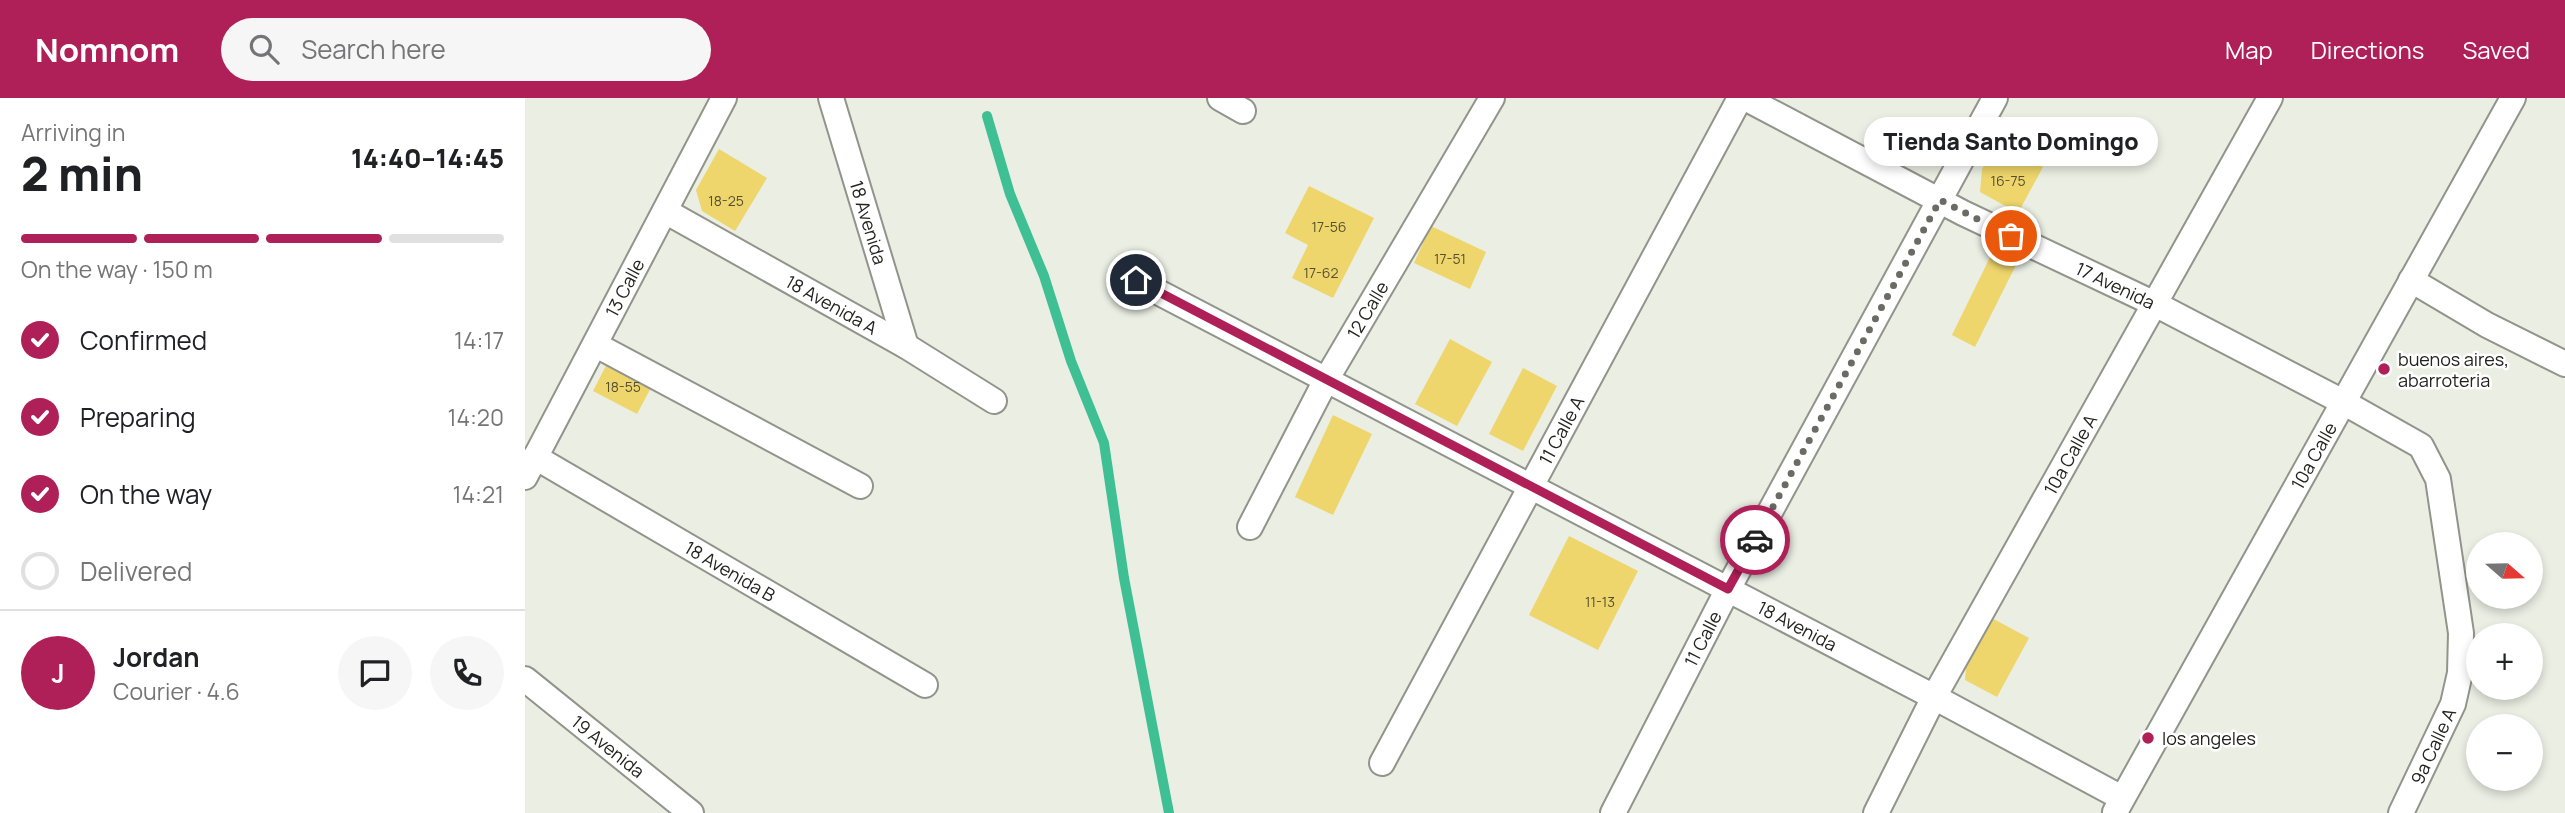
<!DOCTYPE html>
<html lang="en">
<head>
<meta charset="utf-8">
<style>
	body { margin:0; font-family:Manrope,sans-serif; background:#f6f6f6; color:#202124; height:100vh; display:flex; flex-direction:column; font-size:26px; white-space:nowrap }
	* { box-sizing:border-box; margin:0 }
	p { font-size:23px; color:#757577 }
	.icon { flex:none; width:38px; height:38px; fill:none; stroke:currentColor; stroke-width:2; stroke-linecap:round; stroke-linejoin:round }
	.map { position:relative; flex:1; overflow:hidden }
	.side { display:flex; flex-direction:column; background:#fff; width:525px }
	.side>* { flex:none }
	.needle { width:46px; rotate:110deg }
	.tools { position:absolute; left:1941px; top:434px; display:grid; gap:14px }
	.tools a { display:grid; place-items:center; width:77px; height:77px; border-radius:50%; background:#fff; box-shadow:0 4px 10px #0003; font-size:35px }
	.pin { position:absolute; display:grid; place-items:center; width:60px; height:60px; color:#fff; margin:-30px; border:4px solid #fff; border-radius:50%; box-shadow:0 2px 7px #0007 }
	.courier { position:absolute; display:grid; place-items:center; width:70px; height:70px; margin:-35px; border:5px solid #af2058; border-radius:50%; background:#fff; color:#222; box-shadow:0 2px 9px #0007 }
	.bubble { position:absolute; height:49px; border-radius:24px; background:#fff; box-shadow:0 4px 10px #0003; font-size:23px; font-weight:800; line-height:49px; text-align:center }
	.headline em { font-style:normal; font-weight:800 }
	.headline div { display:flex; flex-direction:column-reverse }
	.headline { display:flex; align-items:center; justify-content:space-between; height:119px; padding:0 21px }
	h1 { font-size:46px; font-weight:800; line-height:52px }
	.bar { display:grid; grid-template-columns:repeat(4,1fr); gap:10px 7px; align-content:center; height:84px; padding:0 21px }
	.bar i { height:9px; border-radius:5px; background:#e0e0e0 }
	.bar .selected { background:#af2058 }
	.bar p { grid-column:span 4 }
	.line { display:flex; align-items:center; gap:18px; padding:0 21px; border-top:2px solid #e0e0e0 }
	.line div { flex:1 }
	.round { display:grid; place-items:center; flex:none; width:74px; height:74px; border-radius:37px; background:#f6f6f6 }
	ol { padding:0 21px; list-style:none }
	li { display:flex; align-items:center; gap:21px; height:77px }
	li p { margin-inline-start:auto }
	li .icon { padding:7px; border-radius:50%; background:#af2058; color:#fff; stroke-width:4 }
	li:last-child { color:#757577 }
	li i { width:38px; height:38px; border:4px solid #e0e0e0; border-radius:50% }
	header { display:flex; align-items:center; gap:42px; box-sizing:border-box; height:98px; padding:0 35px; background:#af2058; color:#fff }
	header strong { font-size:33px }
	nav { display:flex; gap:38px; margin-inline-start:auto; font-size:24px }
	.search { width:490px; height:63px; background:#f6f6f6; display:flex; align-items:center; gap:18px; box-sizing:border-box; padding:0 24px; border-radius:38px; color:#757577; font-size:26px }
	main { display:flex; flex:1; min-height:0 }
	.map>svg:first-child { display:block }
</style>
</head>
<body>
<header>
<strong>Nomnom</strong>
<div class="search"><svg class="icon" aria-label="search" viewBox="0 0 24 24"><circle cx="10" cy="10" r="6"/><path d="M15 15l6 6"/></svg>Search here</div>
<nav><a>Map</a><a>Directions</a><a>Saved</a></nav>
</header>
<main>
<section class="side">
<div class="headline"><div><h1>2 min</h1><p>Arriving in</p></div><em>14:40–14:45</em></div>
<div class="bar"><i class="selected"></i><i class="selected"></i><i class="selected"></i><i></i><p>On the way · 150 m</p></div>
<ol>
<li><svg class="icon" aria-label="check" viewBox="0 0 24 24"><path d="M5 12l5 5 9-10"/></svg>Confirmed<p>14:17</p></li>
<li><svg class="icon" aria-label="check" viewBox="0 0 24 24"><path d="M5 12l5 5 9-10"/></svg>Preparing<p>14:20</p></li>
<li><svg class="icon" aria-label="check" viewBox="0 0 24 24"><path d="M5 12l5 5 9-10"/></svg>On the way<p>14:21</p></li>
<li><i></i>Delivered</li>
</ol>
<div class="line" style="height:126px"><b class="round" style="background:#af2058;color:#fff">J</b><div><b>Jordan</b><p>Courier · 4.6</p></div><a class="round"><svg class="icon" aria-label="chat" viewBox="0 0 24 24"><path d="M4 5h16v11H9l-5 4z"/></svg></a><a class="round"><svg class="icon" aria-label="phone" viewBox="0 0 24 24"><path d="M5 4h4l2 5-3 2q2 4 5 5l2-3 5 2v4C11 20 4 13 5 4z"/></svg></a></div>
</section>
<div class="map">
<svg width="2040" height="715" viewBox="0 0 2040 715">
	<rect width="100%" height="100%" fill="#eaeee3"/>
	<g fill="none" stroke-linecap="round" stroke-linejoin="round">
		<path stroke="#3fc094" stroke-width="10" d="M462,18L485,96L519,178L546,263L579,345L599,480L644,715"/>
	</g>
	<path fill="#eed66c" d="M1472,44L1518,69L1493,115L1455,94L1457,71Z
		M194,51L242,80L210,133L177,113L171,92Z
		M784,88L849,120L808,200L767,180L783,147L760,135Z
		M906,128L961,154L945,191L889,165Z
		M1471,147L1495,159L1450,249L1427,237Z
		M925,241L967,264L932,328L890,306Z
		M85,260L129,284L112,316L68,293Z
		M998,270L1032,288L998,353L964,336Z
		M808,317L847,336L808,417L770,399Z
		M1044,438L1113,473L1073,552L1004,517Z
		M1463,518L1504,540L1472,599L1440,582L1442,557Z"/>
	<g fill="none" stroke-linecap="round" stroke-linejoin="round">
		<g stroke="#91948a" stroke-width="28">
			<g id="street">
				<path id="s1" d="M306,0L381,248"/>
				<path d="M695,0L718,13"/>
				<path id="s2" d="M1220,0L1438,115L1630,206L1818,304L1896,348L1913,381L1936,535L1935,575L1928,606L1876,715"/>
				<path id="s3" d="M140,113L381,248L469,303"/>
				<path id="s4" d="M610,182L1409,599L1597,700"/>
				<path d="M1886,182L1962,227L2040,266"/>
				<path d="M71,247L335,388"/>
				<path id="s5" d="M10,359L400,587"/>
				<path id="s6" d="M0,379L199,0"/>
				<path id="s7" d="M725,429L801,282L967,0"/>
				<path id="s8" d="M0,581L166,715"/>
				<path id="s9" d="M857,665L1215,0"/>
				<path id="s10" d="M1590,714L1988,0"/>
				<path id="s11" d="M1088,715L1203,491L1470,0"/>
				<path id="s12" d="M1351,715L1409,599L1745,0"/>
			</g>
		</g>
		<use href="#street" stroke="#fff" stroke-width="24"/>
	</g>
	<g fill="none" stroke-linecap="round" stroke-linejoin="round">
		<path stroke="#696b64" stroke-width="7" stroke-dasharray="0 12.6" d="M1230,442L1415,102L1486,138"/>
		<path stroke="#af2058" stroke-width="9" d="M611,182L1203,491L1230,442"/>
	</g>
	<g fill="#af2058" stroke="#fff" stroke-width="2.5">
		<circle cx="1859" cy="271" r="7"/>
		<circle cx="1623" cy="640" r="7"/>
	</g>
	<g text-anchor="middle" dominant-baseline="central" stroke-width="5" stroke-linejoin="round" paint-order="stroke">
		<g font-size="14" fill="#565033">
			<text x="1483" y="82">16-75</text>
			<text x="201" y="102">18-25</text>
			<text x="804" y="128">17-56</text>
			<text x="925" y="160">17-51</text>
			<text x="796" y="174">17-62</text>
			<text x="98" y="288">18-55</text>
			<text x="1075" y="503">11-13</text>
		</g>
		<g font-size="18" fill="#232420" stroke="#fff">
			<text stroke="none"><textPath href="#s1" startOffset="130">18 Avenida</textPath></text>
			<text stroke="none"><textPath href="#s2" startOffset="415">17 Avenida</textPath></text>
			<text stroke="none"><textPath href="#s6" startOffset="214">13 Calle</textPath></text>
			<text stroke="none"><textPath href="#s3" startOffset="191">18 Avenida A</textPath></text>
			<text stroke="none"><textPath href="#s7" startOffset="247">12 Calle</textPath></text>
			<text stroke="none"><textPath href="#s9" startOffset="378">11 Calle A</textPath></text>
			<text stroke="none"><textPath href="#s12" startOffset="408">10a Calle A</textPath></text>
			<text stroke="none"><textPath href="#s10" startOffset="408">10a Calle</textPath></text>
			<text stroke="none"><textPath href="#s5" startOffset="226">18 Avenida B</textPath></text>
			<text stroke="none"><textPath href="#s4" startOffset="747">18 Avenida</textPath></text>
			<text stroke="none"><textPath href="#s11" startOffset="196">11 Calle</textPath></text>
			<text stroke="none"><textPath href="#s8" startOffset="107">19 Avenida</textPath></text>
			<text transform="translate(1908 648) rotate(-65)">9a Calle A</text>
		</g>
		<g font-size="18" fill="#232420" stroke="#fff" text-anchor="start">
			<text x="1873" y="261">buenos aires,<tspan x="1873" dy="21">abarroteria</tspan></text>
			<text x="1637" y="640">los angeles</text>
		</g>
	</g>
</svg>
<div class="tools">
<a><svg class="needle" viewBox="-14 -14 28 28"><path d="M0-13l5 13h-10z" fill="#e53935"/><path d="M0 13l5-13h-10z" fill="#757577"/></svg></a>
<a>+</a>
<a>−</a>
</div>
<div class="pin" style="left:1486px;top:138px;background:#ea580c"><svg class="icon" aria-label="bag" viewBox="0 0 24 24"><path d="M5 8h14l-1 12H6zM9 8a3 3 0 0 1 6 0"/></svg></div>
<div class="pin" style="left:611px;top:182px;background:#1f2937"><svg class="icon" aria-label="home" viewBox="0 0 24 24"><path d="M3 11l9-7 9 7M6 9v11h12V9"/></svg></div>
<div class="courier" style="left:1230px;top:442px"><svg class="icon" aria-label="car" viewBox="0 0 24 24"><path d="M5 17H2v-5l4-1 3-4h7l3 4 3 1v5h-3M9 17h6M6 11h13"/><circle cx="7" cy="17" r="2"/><circle cx="17" cy="17" r="2"/></svg></div>
<div class="bubble" style="left:1339px;top:19px;width:294px">Tienda Santo Domingo</div>
</div>
</main>
</body>
</html>
